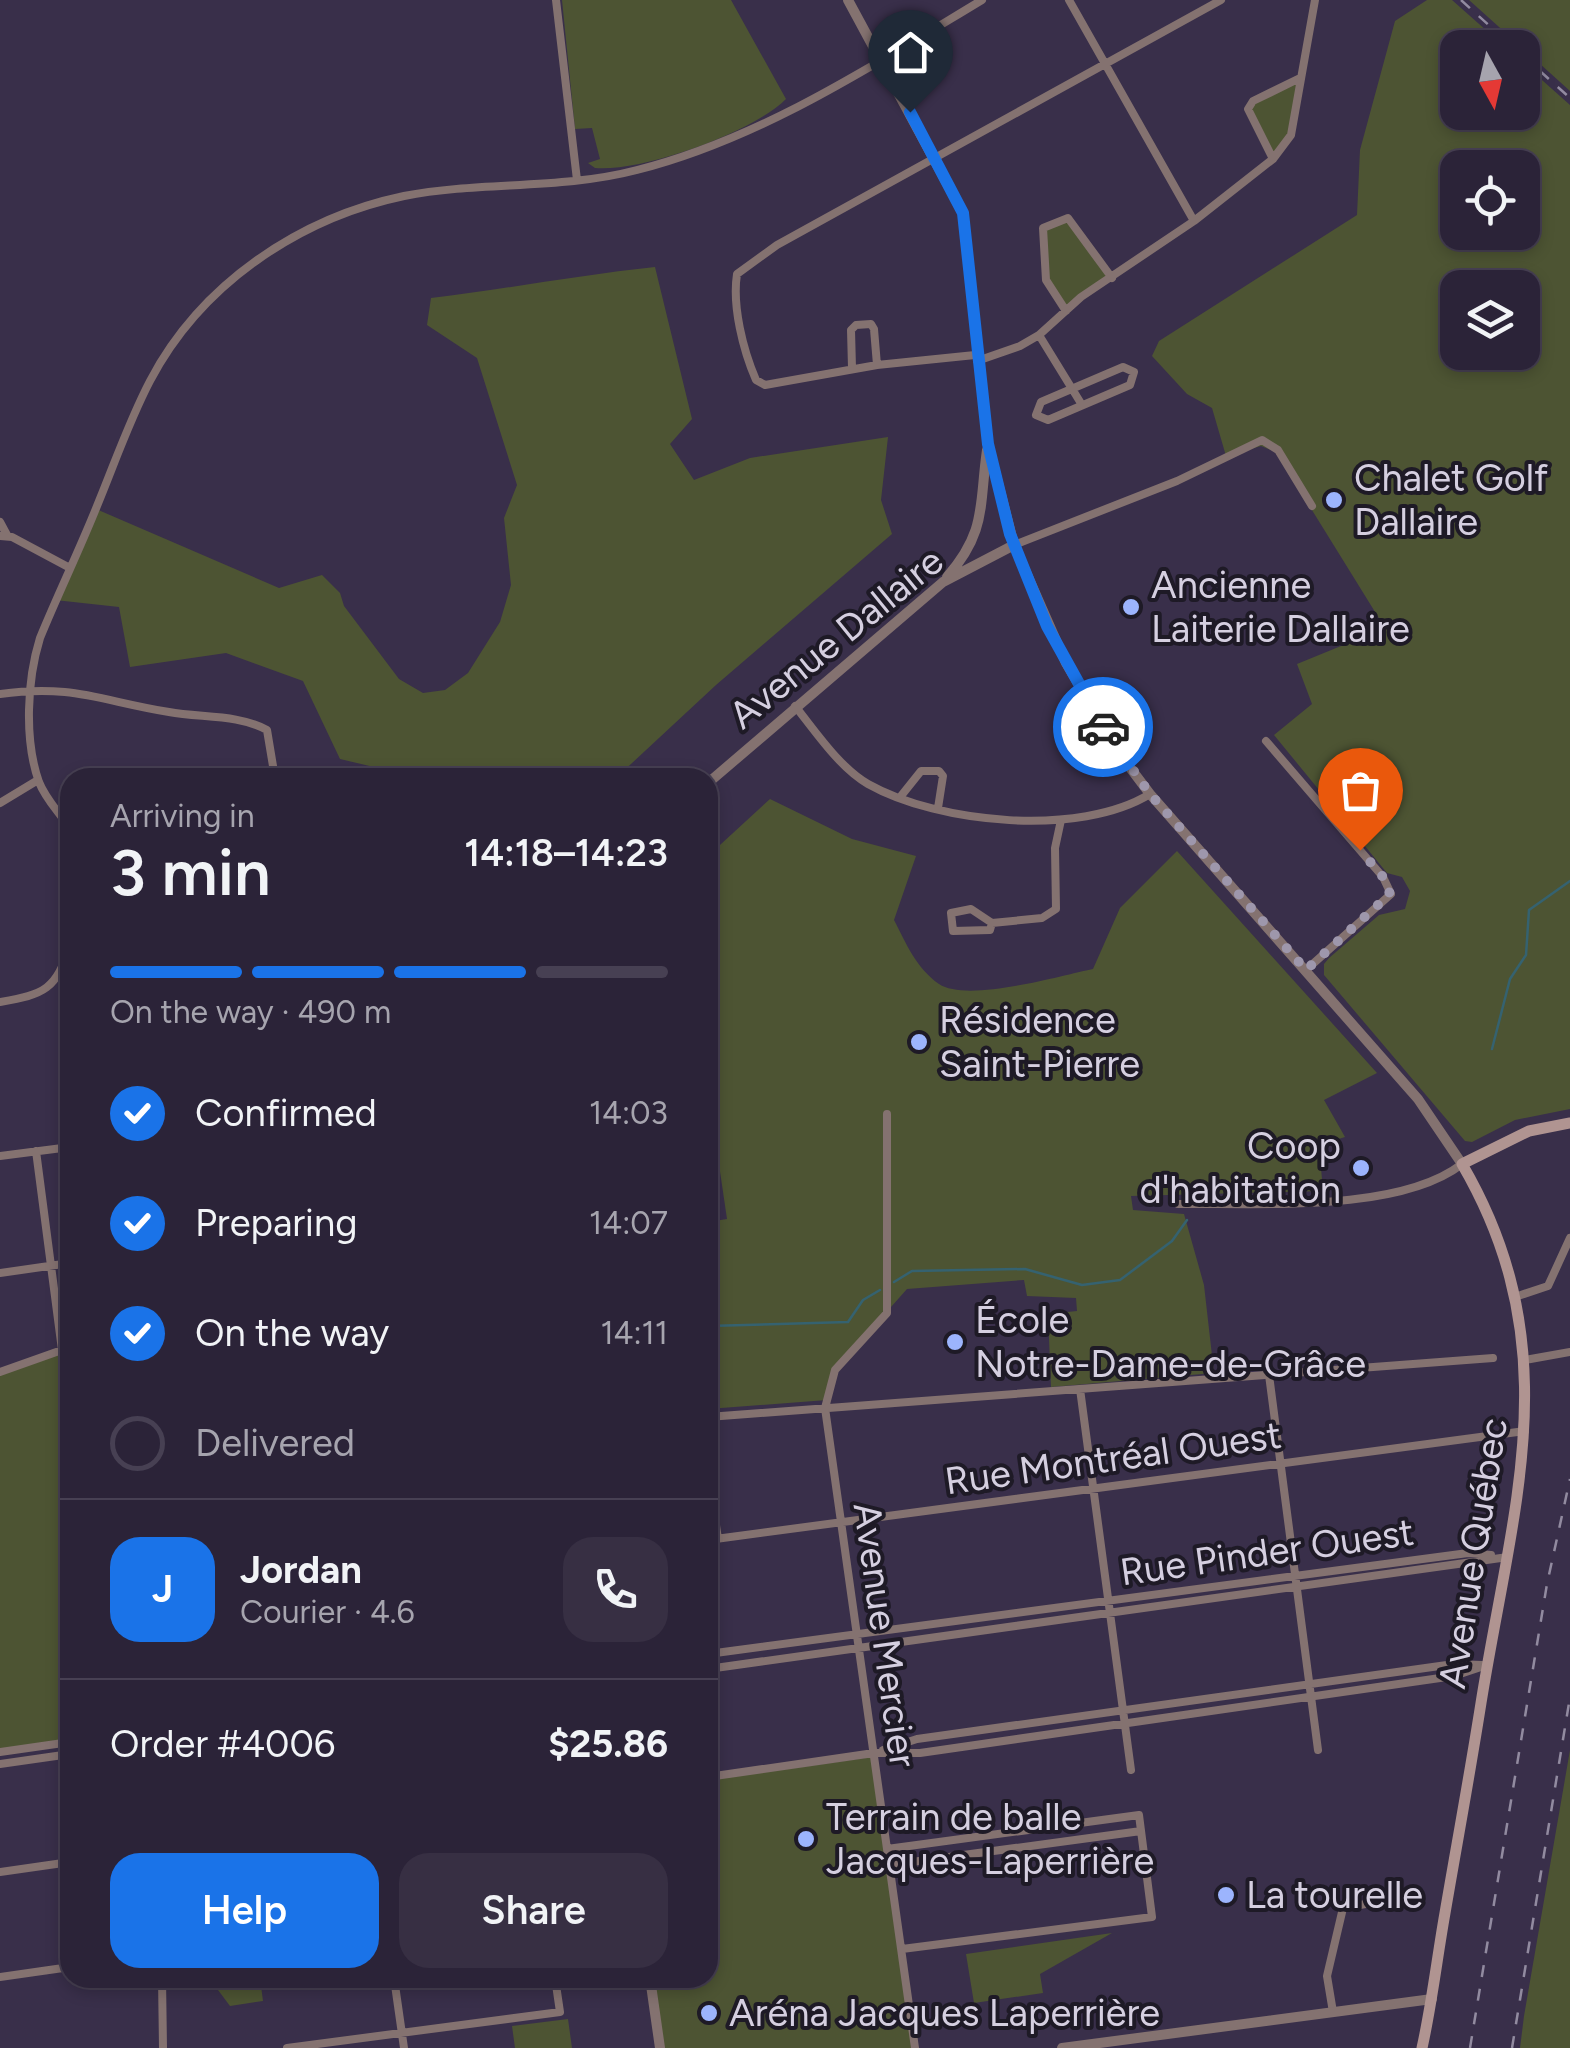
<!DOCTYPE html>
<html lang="en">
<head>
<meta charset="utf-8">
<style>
	body { margin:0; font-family:Figtree,sans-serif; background:#372f43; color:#f1f3f6; height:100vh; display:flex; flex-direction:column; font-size:38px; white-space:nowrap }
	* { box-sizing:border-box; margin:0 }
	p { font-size:32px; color:#a6a4ae }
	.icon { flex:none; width:55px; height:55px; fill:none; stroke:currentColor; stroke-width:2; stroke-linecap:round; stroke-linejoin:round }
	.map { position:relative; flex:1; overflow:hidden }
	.drawer { position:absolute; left:60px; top:768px; width:658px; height:1220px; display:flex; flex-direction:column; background:#2b2338; border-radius:30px; box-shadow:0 5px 15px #0003,0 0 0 2px #474053 }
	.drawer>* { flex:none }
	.needle { width:65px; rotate:172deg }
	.buttons { position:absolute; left:1440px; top:30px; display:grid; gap:20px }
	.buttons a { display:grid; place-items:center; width:100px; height:100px; border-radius:20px; background:#2b2338; box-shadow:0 5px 15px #0003,0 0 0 2px #474053; font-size:50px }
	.pin { position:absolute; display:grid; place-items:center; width:85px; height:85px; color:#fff; margin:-102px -42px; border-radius:50% 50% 50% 0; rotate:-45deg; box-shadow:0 0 10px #0007 }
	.pin .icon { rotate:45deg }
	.courier { position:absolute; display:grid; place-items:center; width:100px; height:100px; margin:-50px; border:8px solid #1a73e8; border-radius:50%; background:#fff; color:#222; box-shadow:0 2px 12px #0007 }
	.summary em { font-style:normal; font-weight:600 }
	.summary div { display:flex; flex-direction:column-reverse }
	.summary { display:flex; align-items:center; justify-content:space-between; height:170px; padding:0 50px }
	h1 { font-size:65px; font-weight:600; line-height:75px }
	.bar { display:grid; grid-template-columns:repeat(4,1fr); gap:15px 10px; align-content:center; height:120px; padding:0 50px }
	.bar i { height:12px; border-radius:8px; background:#474053 }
	.bar .current { background:#1a73e8 }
	.bar p { grid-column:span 4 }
	.line { display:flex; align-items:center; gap:25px; padding:0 50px; border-top:2px solid #474053 }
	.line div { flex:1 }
	.round { display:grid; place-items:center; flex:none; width:105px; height:105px; border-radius:30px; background:#372f43 }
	ol { padding:0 50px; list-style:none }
	li { display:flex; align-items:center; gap:30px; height:110px }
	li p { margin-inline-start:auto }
	li .icon { padding:10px; border-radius:50%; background:#1a73e8; color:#fff; stroke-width:4 }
	li:last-child { color:#a6a4ae }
	li i { width:55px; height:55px; border:5px solid #474053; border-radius:50% }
	.button { display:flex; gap:20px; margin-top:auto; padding:20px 50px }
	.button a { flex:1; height:115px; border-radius:30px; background:#1a73e8; color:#fff; font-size:40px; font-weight:600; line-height:115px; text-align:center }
	.button a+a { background:#372f43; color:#f1f3f6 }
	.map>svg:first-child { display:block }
</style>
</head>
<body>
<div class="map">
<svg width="1570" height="2048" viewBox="0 0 1570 2048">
	<rect width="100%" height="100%" fill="#392f4a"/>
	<path fill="#4d5433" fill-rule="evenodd" d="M562,0H731L786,99C753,132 643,172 595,168L588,163L600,159L592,128L575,129Z
		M1427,0H1452L1505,47L1458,48V112H1522L1523,63L1570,105V1109L1515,1120L1472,1142L1465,1141L1324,975V964L1329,958L1379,915L1405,909L1410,891L1402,877L1387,873L1274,735L1312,704L1297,664L1385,628L1276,452L1261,446L1226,456L1212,408L1187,394L1152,356L1159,341L1357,215L1360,150L1395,21ZM1458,168H1522V232H1458ZM1458,288H1522V352H1458Z
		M1469,0H1570V91Z
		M1300,78L1291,135L1273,159L1248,109L1253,101Z
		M1068,218L1112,278L1066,311L1046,280L1043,228Z
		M655,267L692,419L670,444L694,480L750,458L888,437L881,500L892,534L716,685L617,777H416L340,759L303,681L226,653L130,667L119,607L55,600L96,509L279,588L322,575L340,593L344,606L399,679L423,693L445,690L468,673L500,622L511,585L504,518L517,485L477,358L427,325L431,298C506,289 580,275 655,267Z
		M770,799L852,839L916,856L894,920C906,943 916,968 939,984C967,1003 1059,976 1093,969L1120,908L1177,851L1377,1073L1324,1100L1345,1137L1319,1145L1323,1191L1131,1196L1133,1210L1184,1214L1204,1285L1214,1373L1051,1387L1048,1314L1077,1311L1076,1298L1027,1296L1024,1280L907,1289L835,1370L827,1400L708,1409V1222L727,1219L708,1090V856Z
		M70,1318V1742L0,1752V1372L62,1350L58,1320Z
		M1570,1750V2048H1520L1524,2016Z
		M872,1757L915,2048H664L654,1978H708V1780Z
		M1112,1933L1040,1974L1043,1993L974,2003L966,1954Z
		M209,1978H260L263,2001L230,2006Z
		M568,2019L572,2048H515L512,2026Z"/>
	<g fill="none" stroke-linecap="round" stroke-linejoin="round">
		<path stroke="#356270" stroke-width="2.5" d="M1492,1049L1510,979L1526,955L1529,910L1570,881
			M894,1282L912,1271L1025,1269L1082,1285L1120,1280L1172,1241L1187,1220
			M708,1326L848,1322L863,1300L880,1290"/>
		<path stroke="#847270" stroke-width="8" d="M556,0L577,180
			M1069,0L1194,221
			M1273,159L1248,109L1253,101L1300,78
			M1066,311L1046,280L1043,228L1068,218L1112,278
			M1039,335L1082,405
			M975,355L877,365L765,385L756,380C743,350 732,306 737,274L777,245L1221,0
			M977,361L1020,346L1039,335L1081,297L1194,221L1273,159L1291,135L1315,0
			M1123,367L1134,372L1130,385L1048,420L1036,415L1041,402Z
			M852,368L851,330L856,325L871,324L874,329L877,365
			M0,522L7,535
			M0,536L12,537L70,568
			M1014,545L1177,481L1262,440L1278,450L1312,506
			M0,694C73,684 101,701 169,712C201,718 238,714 267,730L275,778
			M795,706C816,732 839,767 868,784C939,824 1080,837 1150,794
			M1266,741L1383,877L1391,894L1306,970
			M901,796L921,771H939L943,776L938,808
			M0,803L38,780
			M70,829C60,813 46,800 39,782C24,740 27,680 40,638C58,594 79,551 97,506C114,465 129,421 150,381C201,284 299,218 404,196C481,181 561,190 637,170C760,139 874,65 982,0
			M971,909L992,923L990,930L953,931L951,913Z
			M992,923L1042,918L1056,909L1055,848L1061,820
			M0,1002C45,994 56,990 70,945
			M887,1114V1313L835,1370L825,1408L915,2048
			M0,1156L70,1147
			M1178,1204C1256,1203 1399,1213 1462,1164
			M0,1273L70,1263
			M1515,1297L1548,1286L1570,1238
			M1525,1360L1570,1352
			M0,1372L62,1350L36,1151
			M1269,1375L1318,1750
			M1080,1389L1131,1770
			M708,1417L1493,1358
			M708,1470L718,1539
			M708,1540L1525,1431
			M708,1654L1468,1553L1491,1555
			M708,1669L1508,1557
			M883,1750L917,1739L1454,1664L1482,1665
			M0,1752L70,1742
			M0,1764L70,1754
			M708,1777L874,1753H920L1454,1676L1487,1665
			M887,1849L1139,1815L1152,1917L902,1949
			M890,1865L1141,1831
			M0,1872L70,1862
			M0,1977L70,1967
			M162,1978L163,2048
			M394,1978L404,2048
			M1333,2012L1327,1976L1343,1908L1416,1895
			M287,2048L560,2012L555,1978"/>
		<path stroke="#847270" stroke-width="10" d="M848,0L963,213L988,444L1014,545L1066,663L1119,753L1150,794L1418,1099L1462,1164
			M947,577C987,531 979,506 987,450
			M708,783L943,582L1014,545
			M650,1978L660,2048
			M1062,2048L1432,1999"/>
		<path stroke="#b09491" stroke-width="11" d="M1422,2048C1432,2003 1437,1958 1445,1913C1457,1843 1470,1773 1481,1703C1512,1508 1570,1349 1462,1164L1529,1131L1570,1123"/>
		<path stroke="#928ba0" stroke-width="2.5" stroke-dasharray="12 12" stroke-linecap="butt" d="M1461,0L1514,48
			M1522,55L1570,98
			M1470,2048L1547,1584L1570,1479
			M1512,2048L1570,1697"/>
	</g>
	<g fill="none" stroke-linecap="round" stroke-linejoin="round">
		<path stroke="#9e97ac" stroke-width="10" stroke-dasharray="0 18" d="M1103,727L1150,794L1306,970L1390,894L1383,877L1360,850"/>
		<path stroke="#1a73e8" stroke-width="12" d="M910,112L963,213L988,444L1010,534L1047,626L1103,727"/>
	</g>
	<g fill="#9cb4fd" stroke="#1e1a26" stroke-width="4">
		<circle cx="1334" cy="500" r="10"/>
		<circle cx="1131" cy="607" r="10"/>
		<circle cx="919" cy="1042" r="10"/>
		<circle cx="1361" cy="1168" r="10"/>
		<circle cx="955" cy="1342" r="10"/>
		<circle cx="806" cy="1839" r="10"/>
		<circle cx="1226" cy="1895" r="10"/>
		<circle cx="709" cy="2013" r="10"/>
	</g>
	<g text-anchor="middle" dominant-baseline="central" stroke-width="8" stroke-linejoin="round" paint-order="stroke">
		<g font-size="38" fill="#d5cfe0" stroke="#1e1a26" text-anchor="start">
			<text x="1354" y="478">Chalet Golf<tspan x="1354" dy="44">Dallaire</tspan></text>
			<text x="1151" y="585">Ancienne<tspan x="1151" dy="44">Laiterie Dallaire</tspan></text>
			<text x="939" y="1020">Résidence<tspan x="939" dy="44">Saint-Pierre</tspan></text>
			<text x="1341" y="1146" text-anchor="end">Coop<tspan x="1341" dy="44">d'habitation</tspan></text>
			<text x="975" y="1320">École<tspan x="975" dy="44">Notre-Dame-de-Grâce</tspan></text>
			<text x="826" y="1817">Terrain de balle<tspan x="826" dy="44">Jacques-Laperrière</tspan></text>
			<text x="1246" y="1895">La tourelle</text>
			<text x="729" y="2013">Aréna Jacques Laperrière</text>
		</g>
		<g font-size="38" fill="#d5cfe0" stroke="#1e1a26">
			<text transform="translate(836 638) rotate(-39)">Avenue Dallaire</text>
			<text transform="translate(1113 1458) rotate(-8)">Rue Montréal Ouest</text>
			<text transform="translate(1267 1552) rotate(-8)">Rue Pinder Ouest</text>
			<text transform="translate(1473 1553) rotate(-81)">Avenue Québec</text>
			<text transform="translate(885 1635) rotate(82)">Avenue Mercier</text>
		</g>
	</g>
</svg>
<div class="buttons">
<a><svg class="needle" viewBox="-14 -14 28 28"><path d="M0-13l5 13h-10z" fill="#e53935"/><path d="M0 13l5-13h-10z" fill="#a6a4ae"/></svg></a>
<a><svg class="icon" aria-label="locate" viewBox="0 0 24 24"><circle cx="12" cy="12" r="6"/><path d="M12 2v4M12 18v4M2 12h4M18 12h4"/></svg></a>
<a><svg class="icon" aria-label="layers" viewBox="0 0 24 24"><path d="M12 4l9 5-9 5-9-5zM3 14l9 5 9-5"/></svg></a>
</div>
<div class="pin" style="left:1360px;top:850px;background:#ea580c"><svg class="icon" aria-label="bag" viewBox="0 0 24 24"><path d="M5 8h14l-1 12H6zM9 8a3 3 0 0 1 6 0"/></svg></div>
<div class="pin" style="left:910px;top:112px;background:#1f2937"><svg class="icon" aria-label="home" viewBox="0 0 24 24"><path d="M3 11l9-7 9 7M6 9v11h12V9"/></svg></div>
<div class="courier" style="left:1103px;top:727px"><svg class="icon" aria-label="car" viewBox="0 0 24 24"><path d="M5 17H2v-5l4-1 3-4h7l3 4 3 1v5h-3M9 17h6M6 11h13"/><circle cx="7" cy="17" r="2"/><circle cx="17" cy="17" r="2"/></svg></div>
<section class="drawer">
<div class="summary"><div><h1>3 min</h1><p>Arriving in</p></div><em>14:18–14:23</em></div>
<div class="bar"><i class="current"></i><i class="current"></i><i class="current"></i><i></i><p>On the way · 490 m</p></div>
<ol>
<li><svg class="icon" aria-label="check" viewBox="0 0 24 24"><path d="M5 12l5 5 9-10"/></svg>Confirmed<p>14:03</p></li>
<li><svg class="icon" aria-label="check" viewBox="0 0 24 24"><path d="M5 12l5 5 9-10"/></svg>Preparing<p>14:07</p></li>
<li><svg class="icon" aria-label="check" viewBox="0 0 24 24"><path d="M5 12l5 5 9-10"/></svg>On the way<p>14:11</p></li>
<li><i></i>Delivered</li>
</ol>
<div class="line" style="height:180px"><b class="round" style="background:#1a73e8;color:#fff">J</b><div><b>Jordan</b><p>Courier · 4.6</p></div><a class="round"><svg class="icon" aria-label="phone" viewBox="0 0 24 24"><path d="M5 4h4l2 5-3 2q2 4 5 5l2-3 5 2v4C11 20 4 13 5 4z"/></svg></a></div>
<div class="line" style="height:130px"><div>Order #4006</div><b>$25.86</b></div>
<div class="button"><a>Help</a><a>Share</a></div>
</section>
</div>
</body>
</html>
